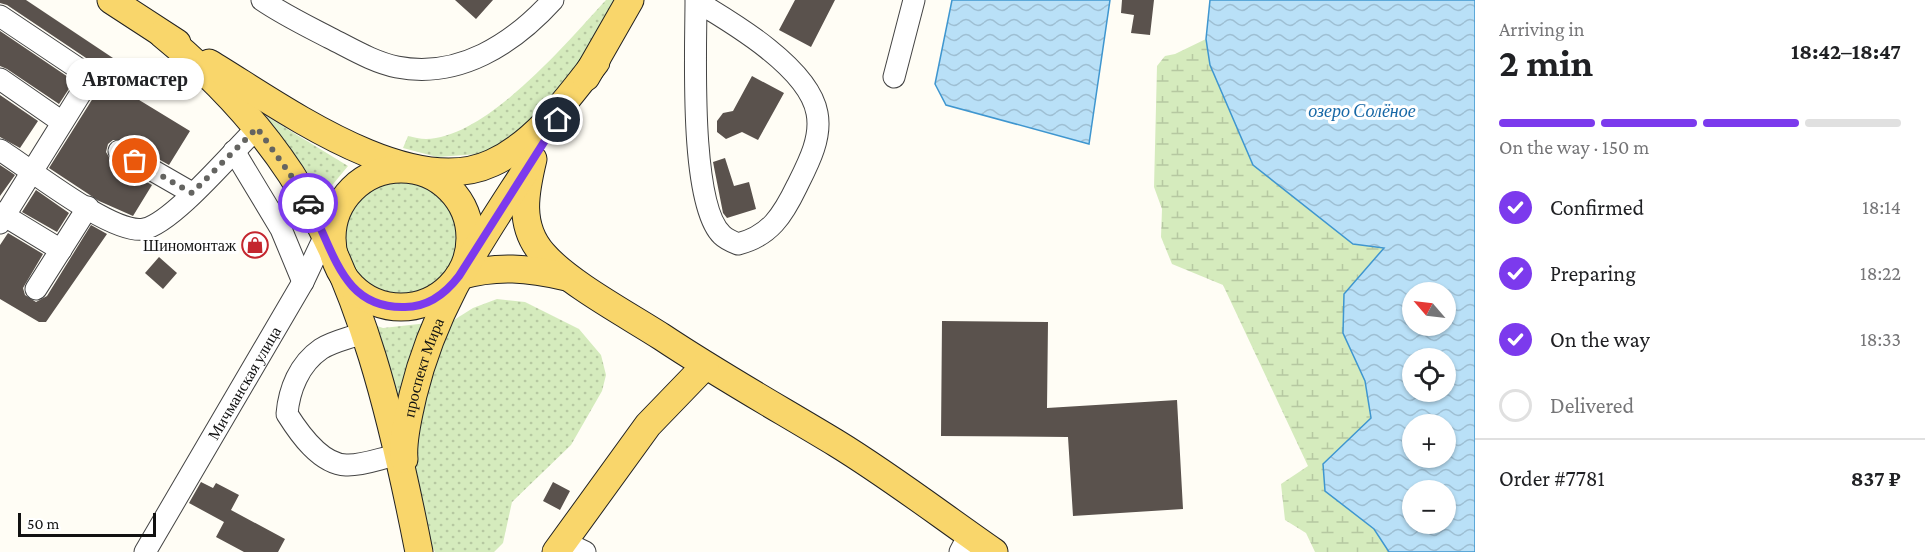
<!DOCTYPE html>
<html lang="en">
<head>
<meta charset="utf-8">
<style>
	body { margin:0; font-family:"Crimson Pro",serif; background:#f6f6f6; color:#202124; height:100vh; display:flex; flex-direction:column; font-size:22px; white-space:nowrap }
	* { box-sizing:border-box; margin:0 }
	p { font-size:20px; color:#757577 }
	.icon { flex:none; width:33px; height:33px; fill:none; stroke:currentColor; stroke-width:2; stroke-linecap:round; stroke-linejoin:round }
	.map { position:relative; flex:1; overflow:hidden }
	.sheet { display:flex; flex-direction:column; background:#fff; width:450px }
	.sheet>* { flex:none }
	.needle { width:39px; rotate:298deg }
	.buttons { position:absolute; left:1402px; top:282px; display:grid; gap:12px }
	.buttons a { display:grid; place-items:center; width:54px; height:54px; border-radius:50%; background:#fff; box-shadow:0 2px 4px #0004; font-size:30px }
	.scale { position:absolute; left:18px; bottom:15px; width:138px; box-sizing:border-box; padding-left:6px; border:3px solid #111; border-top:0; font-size:16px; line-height:21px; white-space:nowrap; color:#111; -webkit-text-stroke:4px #fff; paint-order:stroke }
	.pin { position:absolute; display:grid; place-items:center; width:51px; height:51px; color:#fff; margin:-26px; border:3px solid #fff; border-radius:50%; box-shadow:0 2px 6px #0007 }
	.courier { position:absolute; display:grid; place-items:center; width:60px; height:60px; margin:-30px; border:4px solid #7c3aed; border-radius:50%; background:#fff; color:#222; box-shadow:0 2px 8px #0007 }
	.bubble { position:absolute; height:42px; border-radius:21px; background:#fff; box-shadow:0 2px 4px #0004; font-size:20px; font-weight:700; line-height:42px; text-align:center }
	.overview em { font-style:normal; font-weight:700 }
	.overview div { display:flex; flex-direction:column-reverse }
	.overview { display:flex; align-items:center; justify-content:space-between; height:102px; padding:0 24px }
	h1 { font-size:39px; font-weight:700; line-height:45px }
	.bar { display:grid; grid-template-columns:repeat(4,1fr); gap:9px 6px; align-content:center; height:72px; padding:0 24px }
	.bar i { height:8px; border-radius:4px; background:#e0e0e0 }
	.bar .active { background:#7c3aed }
	.bar p { grid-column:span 4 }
	.line { display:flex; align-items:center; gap:15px; padding:0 24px; border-top:2px solid #e0e0e0 }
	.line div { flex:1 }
	ol { padding:0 24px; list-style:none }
	li { display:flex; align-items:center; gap:18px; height:66px }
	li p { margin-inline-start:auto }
	li .icon { padding:6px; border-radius:50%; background:#7c3aed; color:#fff; stroke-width:4 }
	li:last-child { color:#757577 }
	li i { width:33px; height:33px; border:3px solid #e0e0e0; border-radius:50% }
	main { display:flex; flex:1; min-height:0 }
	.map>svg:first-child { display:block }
</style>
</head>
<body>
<main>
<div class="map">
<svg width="1475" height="552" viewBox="0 0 1475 552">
	<defs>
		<pattern id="grass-dots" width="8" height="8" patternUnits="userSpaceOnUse" patternTransform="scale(1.5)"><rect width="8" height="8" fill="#d5ebbd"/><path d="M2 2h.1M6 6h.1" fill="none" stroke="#b6c8a1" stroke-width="1.8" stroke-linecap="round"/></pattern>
		<pattern id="wetland-marsh" width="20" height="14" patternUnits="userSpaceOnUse" patternTransform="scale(1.5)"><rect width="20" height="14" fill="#d5ebbd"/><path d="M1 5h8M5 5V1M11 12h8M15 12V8" fill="none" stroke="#b6c8a1"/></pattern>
		<pattern id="water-waves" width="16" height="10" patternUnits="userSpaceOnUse" patternTransform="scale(1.5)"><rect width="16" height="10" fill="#b9e0f7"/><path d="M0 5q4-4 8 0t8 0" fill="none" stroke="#9ebfd3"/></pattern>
	</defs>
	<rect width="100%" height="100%" fill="#fffdf5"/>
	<path fill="url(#grass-dots)" d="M606,0H621L548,113L501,147L479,154L437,157L403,148L408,136C414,137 420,139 426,139C487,138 567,42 606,0Z
		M266,116L348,166L324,195Z
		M344 239a57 57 0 1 1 114 0a57 57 0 1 1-114 0Z
		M497,299L525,302L579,329L601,355L606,375L602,391L571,445L512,502L503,543L494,552H435L427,538L412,454L442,336L454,320L473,308Z
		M368,323L383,328L428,323L396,410Z"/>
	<path fill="url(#wetland-marsh)" d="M1206,39L1210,65L1385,247L1343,333L1365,381L1371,418L1323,464L1325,491L1374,529L1389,552H1315L1306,533L1285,520L1281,484L1308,466L1223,285L1172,264L1161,237L1162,209L1154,187L1157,66L1165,56L1175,54Z"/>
	<path fill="url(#water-waves)" stroke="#3f96cf" stroke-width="1.5" fill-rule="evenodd" d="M952,0H1110L1089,144L946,105L935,84Z
		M1210,0H1475V552H1389L1374,529L1325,491L1323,464L1371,418L1365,381L1343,333L1344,294L1384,248L1353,244L1253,165L1210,65L1206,39ZM1413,292H1446V326H1413ZM1413,358H1446V392H1413ZM1413,424H1446V458H1413ZM1413,490H1446V524H1413Z"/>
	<path fill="#5a524d" d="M0,0H26L137,74L126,92L190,131L169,165L125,140H113L108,144L106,152L112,162L152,185L133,216L99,201L49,168L100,87V74L92,62L7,5L0,3Z
		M455,0H493L476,19Z
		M795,0H835L811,47L779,30Z
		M1122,0H1154L1150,35L1131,33L1134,15L1121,13Z
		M0,31L74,81L59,104L7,69L0,66Z
		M752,76L784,93L758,140L742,132L726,139L717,132V121L723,113L733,111Z
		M0,95L38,121L20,148L0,137Z
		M725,158L734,186L749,182L756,209L727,218L723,213L713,162Z
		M0,165L15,175L0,196Z
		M36,190L69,213L57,232L22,212Z
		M91,225L107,234L46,322H39L0,299V245L8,233L43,254L23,288L25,295L36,302L47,296Z
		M159,257L177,273L163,289L145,273Z
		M942,321L1048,322L1047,408L1177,400L1183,509L1073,516L1068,437L941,436Z
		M201,482L213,488L216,483L239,495L231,510L285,539L278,552H244L216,537L224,522L189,503Z
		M553,482L570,491L560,510L543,501Z"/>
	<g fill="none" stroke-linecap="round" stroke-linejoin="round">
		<g stroke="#444" stroke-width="23">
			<g id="minor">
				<path d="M262,0C284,15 307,26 330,38C352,49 373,62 397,67C459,79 513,44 553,0"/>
				<path d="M696,1C733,23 809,68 817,113C822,138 808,164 797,186C783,215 770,236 738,244C733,242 726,239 722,235C689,204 696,48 696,1V0"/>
				<path d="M0,16L85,73L89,80L0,223"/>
				<path d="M894,77L914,0"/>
				<path d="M0,79L62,122"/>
				<path d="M0,150C29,168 112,235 144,229C173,223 233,151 257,128"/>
				<path d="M119,151L192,193"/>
				<path d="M234,151L281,229L303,282"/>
				<path d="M0,213L61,250"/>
				<path d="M36,289L88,207"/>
				<path d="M365,332C351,338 333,341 321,349C299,364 289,390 287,414C299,433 320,464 346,465C362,466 381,458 397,455"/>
				<path d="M564,542L585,552"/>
				<path id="s1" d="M145,552L303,282L337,210"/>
				<path d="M960,552L969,535"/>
			</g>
		</g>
		<g stroke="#222" stroke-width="29">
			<g id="major">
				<path d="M111,0L177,43"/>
				<path d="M162,34C211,74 256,121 291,174C362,284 394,425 419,552"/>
				<path d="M209,63C279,105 409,202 492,163C536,143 567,99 596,62"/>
				<path d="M586,77L630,0"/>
				<path d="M533,159C525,192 518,226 543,254C568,283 628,315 662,337C719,375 778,408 836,443C890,476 942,516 994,552"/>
				<circle cx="401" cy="238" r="69"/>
				<path d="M459,276C497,265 528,268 567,277"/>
				<path id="s2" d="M404,459C402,439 409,414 413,395C435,305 477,246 526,170"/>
				<path d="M556,552L648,425L705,366"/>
			</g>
		</g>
		<use href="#minor" stroke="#fff" stroke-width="21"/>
		<use href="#major" stroke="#f9d66b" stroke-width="27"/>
	</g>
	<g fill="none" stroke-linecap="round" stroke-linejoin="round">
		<path stroke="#646461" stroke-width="6" stroke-dasharray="0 10.8" d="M135,161L192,193L257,128L290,174L308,203"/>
		<path stroke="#7c3aed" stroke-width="8" d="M308,203C334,247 340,309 405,307C428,307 446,293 459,276L558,120"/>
	</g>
	<defs>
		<g id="shop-ring" transform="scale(1.35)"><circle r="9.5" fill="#fff" stroke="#c4262e" stroke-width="1.5"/><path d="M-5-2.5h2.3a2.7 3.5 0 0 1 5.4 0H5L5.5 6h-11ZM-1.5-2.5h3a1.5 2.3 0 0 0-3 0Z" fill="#c4262e"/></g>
	</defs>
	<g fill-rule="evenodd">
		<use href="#shop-ring" x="255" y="245"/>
	</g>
	<g text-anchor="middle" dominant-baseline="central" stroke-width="6" stroke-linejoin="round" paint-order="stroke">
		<g font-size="16" fill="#111" stroke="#fff" text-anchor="end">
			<text x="236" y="245">Шиномонтаж</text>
		</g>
		<g font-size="16" fill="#111" stroke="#fff">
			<text stroke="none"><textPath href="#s2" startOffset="94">проспект Мира</textPath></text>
			<text stroke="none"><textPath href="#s1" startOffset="196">Мичманская улица</textPath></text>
		</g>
		<g font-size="18" font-style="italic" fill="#1768a6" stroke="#fff">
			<text x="1362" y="111">озеро Солёное</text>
		</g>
	</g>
</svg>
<div class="buttons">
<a><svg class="needle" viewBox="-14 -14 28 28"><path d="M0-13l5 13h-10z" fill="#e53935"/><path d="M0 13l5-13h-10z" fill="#757577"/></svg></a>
<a><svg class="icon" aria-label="locate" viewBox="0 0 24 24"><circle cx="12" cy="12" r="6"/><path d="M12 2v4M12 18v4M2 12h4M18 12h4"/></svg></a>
<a>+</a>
<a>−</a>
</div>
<div class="scale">50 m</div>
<div class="pin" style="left:135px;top:161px;background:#ea580c"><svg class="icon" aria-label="bag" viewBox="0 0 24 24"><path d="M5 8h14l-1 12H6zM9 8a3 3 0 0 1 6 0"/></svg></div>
<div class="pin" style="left:558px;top:120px;background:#1f2937"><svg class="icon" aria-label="home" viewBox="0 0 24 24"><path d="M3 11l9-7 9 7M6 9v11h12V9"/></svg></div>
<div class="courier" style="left:308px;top:203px"><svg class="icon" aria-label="car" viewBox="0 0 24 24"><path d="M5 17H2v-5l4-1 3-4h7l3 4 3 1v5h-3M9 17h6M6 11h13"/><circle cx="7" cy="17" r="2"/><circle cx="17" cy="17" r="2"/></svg></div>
<div class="bubble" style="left:66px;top:58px;width:138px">Автомастер</div>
</div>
<section class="sheet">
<div class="overview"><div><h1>2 min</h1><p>Arriving in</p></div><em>18:42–18:47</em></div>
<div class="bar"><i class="active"></i><i class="active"></i><i class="active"></i><i></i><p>On the way · 150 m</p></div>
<ol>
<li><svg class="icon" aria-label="check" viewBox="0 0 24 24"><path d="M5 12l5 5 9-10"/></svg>Confirmed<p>18:14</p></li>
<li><svg class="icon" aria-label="check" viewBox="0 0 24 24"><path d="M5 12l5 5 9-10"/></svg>Preparing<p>18:22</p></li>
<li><svg class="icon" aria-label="check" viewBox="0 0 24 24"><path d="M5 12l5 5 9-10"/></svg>On the way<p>18:33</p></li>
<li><i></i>Delivered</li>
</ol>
<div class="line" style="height:78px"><div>Order #7781</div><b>837 ₽</b></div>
</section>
</main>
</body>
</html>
